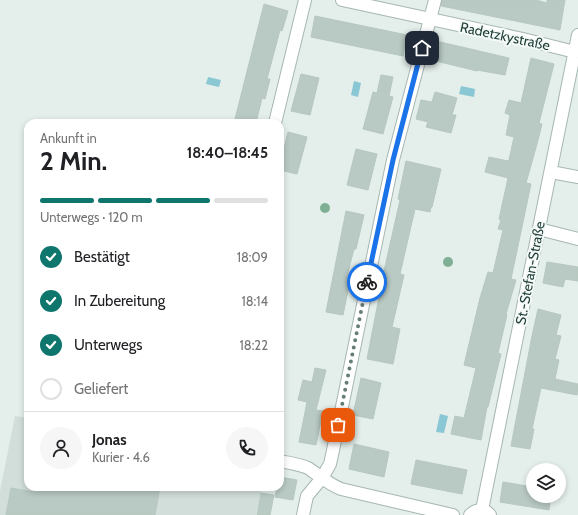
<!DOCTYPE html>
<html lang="de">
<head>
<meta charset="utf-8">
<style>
	body { margin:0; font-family:Cabin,sans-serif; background:#f6f6f6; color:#202124; height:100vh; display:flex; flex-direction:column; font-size:15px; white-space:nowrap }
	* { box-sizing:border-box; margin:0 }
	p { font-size:13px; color:#757577 }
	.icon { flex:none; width:22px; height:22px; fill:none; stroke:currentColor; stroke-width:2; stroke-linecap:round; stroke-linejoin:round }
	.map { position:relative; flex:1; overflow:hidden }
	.details { position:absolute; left:24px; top:119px; width:260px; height:372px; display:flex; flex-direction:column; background:#fff; border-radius:12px; box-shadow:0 2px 6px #0003 }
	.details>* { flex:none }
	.fabs { position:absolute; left:526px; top:463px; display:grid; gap:8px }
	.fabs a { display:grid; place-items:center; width:40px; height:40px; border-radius:50%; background:#fff; box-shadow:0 2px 6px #0003; font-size:20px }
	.pin { position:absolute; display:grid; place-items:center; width:34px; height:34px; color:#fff; margin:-17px; border-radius:8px; box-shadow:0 2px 6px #0006 }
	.courier { position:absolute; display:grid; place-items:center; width:40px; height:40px; margin:-20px; border:3px solid #1a73e8; border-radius:50%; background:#fff; color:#222; box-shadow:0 1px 5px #0007 }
	.overview em { font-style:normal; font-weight:700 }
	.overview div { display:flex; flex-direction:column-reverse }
	.overview { display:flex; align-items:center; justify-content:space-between; height:68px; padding:0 16px }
	h1 { font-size:26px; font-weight:700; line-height:30px }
	.bar { display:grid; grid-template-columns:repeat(4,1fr); gap:6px 4px; align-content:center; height:48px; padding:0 16px }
	.bar i { height:5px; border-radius:3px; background:#e0e0e0 }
	.bar .active { background:#0f766e }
	.bar p { grid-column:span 4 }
	.line { display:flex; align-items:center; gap:10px; padding:0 16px; border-top:1px solid #e0e0e0 }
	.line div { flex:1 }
	.round { display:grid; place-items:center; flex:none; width:42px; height:42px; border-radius:21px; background:#f6f6f6 }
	ol { padding:0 16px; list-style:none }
	li { display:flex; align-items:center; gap:12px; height:44px }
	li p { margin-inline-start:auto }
	li .icon { padding:4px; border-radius:50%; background:#0f766e; color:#fff; stroke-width:4 }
	li:last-child { color:#757577 }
	li i { width:22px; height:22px; border:2px solid #e0e0e0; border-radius:50% }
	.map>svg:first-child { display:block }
</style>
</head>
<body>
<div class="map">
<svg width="578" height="515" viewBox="0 0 578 515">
	<rect width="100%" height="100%" fill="#e4eeea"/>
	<path fill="#d2ded9" d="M15,416L28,418V487H262L256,515H0V491Z"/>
	<path fill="#8ac7d5" d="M208,77L221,80L219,87L206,84Z
		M354,81L361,83L358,97L351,95Z
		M461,86L475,89L474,97L459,94Z
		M440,414L448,416L444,433L436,432Z"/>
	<path fill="#b9c9c3" stroke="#b6c8c1" d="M442,0H536L547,3V0H565L560,30L441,6Z
		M264,4L288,11L282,31L280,30L267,79H270L265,99L262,98L256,123H234Z
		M315,16L407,35L403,56L311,37Z
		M436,41L509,58L505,75L477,70V71L432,60Z
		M531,58L554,64L539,123L542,124L537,144L526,183L531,184L511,279L516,280L506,314L507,315L498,353L501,354L488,407H487L481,440L451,434L455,416L464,418L476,368L464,365L480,298L488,272L493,273L503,230L498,229L501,220L499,219L508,178L485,172L489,157L508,161L509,160L514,137L506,135L510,115L505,113L509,100L521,103Z
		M301,74L319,78L310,115L291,111Z
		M381,75L393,77L389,96L393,97L383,134L363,129L373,92L377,93Z
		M435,92L457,98L452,115H456L451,133L426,127L428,122L416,119L421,100L432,102Z
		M288,132L307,137L297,174L280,170V165Z
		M356,149L377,154L368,190L347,185Z
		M406,161L441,169L432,207H431L430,212L415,209L400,274L404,275L392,327L400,329L393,364L367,359L381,287H378L381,270L384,271L400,200L398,199Z
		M346,211L364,215L356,249H354L346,280L350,281L343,315L326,312Z
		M547,262L578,267V281L565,279L563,287L543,283Z
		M538,309L561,315L556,335L561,336L555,359L559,360L555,379L578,384V388L577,395L541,388L532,429H534L530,449L511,446L532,336Z
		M315,368L326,370L316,410L323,411L316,445L299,442L307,402L298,400L303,380L312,382Z
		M361,378L381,383L373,419L353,415Z
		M354,444L389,452L384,477L349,469Z
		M416,460L467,470L462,494L411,484Z
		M280,477L297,480L293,500L275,497L277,487H280Z
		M503,482L533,487V496H551L549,510L500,502Z
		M35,487H160L155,515H6L11,488L34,492Z
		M261,493L274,495L270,515H257Z"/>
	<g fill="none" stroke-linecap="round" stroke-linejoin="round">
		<g stroke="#a6b7b2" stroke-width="14">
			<path id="minor" d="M342,0L523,39L575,52
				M275,123L305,0
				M551,172L578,177
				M539,229L578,239
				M280,461C289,463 300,464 308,468C319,475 328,484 341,489L453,515
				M482,510L578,35
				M303,515L307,496L322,478L330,464L332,455L393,160L435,0
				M470,515C476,509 484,508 490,515"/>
		</g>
		<use href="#minor" stroke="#fff" stroke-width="12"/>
	</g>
	<g fill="#7eae93">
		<circle cx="325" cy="208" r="5"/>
		<circle cx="448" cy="262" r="5"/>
	</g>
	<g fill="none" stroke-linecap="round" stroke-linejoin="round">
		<path stroke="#667e78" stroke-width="4" stroke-dasharray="0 7.2" d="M338,425L367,282"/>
		<path stroke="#1a73e8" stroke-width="5" d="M367,282L393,160L422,48"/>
	</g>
	<g text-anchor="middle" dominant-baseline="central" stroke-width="4" stroke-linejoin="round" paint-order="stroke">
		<g font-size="14" fill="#22413a" stroke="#f5faf8">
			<text transform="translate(505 36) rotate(12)">Radetzkystraße</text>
			<text transform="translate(530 273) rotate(-79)">St.-Stefan-Straße</text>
		</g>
	</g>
</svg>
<div class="fabs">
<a><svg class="icon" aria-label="layers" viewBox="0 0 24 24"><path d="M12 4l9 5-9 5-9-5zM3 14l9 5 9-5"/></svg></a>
</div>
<div class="pin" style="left:338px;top:425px;background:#ea580c"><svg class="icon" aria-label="bag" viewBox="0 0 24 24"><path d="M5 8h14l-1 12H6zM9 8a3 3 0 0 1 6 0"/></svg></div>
<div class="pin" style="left:422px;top:48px;background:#1f2937"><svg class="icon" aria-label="home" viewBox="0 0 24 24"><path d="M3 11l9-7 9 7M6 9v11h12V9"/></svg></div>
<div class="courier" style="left:367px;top:282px"><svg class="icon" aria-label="bike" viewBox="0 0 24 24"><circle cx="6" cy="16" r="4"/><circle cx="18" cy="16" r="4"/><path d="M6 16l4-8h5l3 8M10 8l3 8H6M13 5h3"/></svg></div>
<section class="details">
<div class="overview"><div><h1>2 Min.</h1><p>Ankunft in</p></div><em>18:40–18:45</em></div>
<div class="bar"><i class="active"></i><i class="active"></i><i class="active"></i><i></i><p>Unterwegs · 120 m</p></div>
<ol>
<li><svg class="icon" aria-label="check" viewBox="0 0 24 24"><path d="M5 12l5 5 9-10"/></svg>Bestätigt<p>18:09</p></li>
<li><svg class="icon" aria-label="check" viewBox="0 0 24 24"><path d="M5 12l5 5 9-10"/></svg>In Zubereitung<p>18:14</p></li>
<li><svg class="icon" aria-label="check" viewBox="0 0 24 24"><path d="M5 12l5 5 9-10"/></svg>Unterwegs<p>18:22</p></li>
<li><i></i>Geliefert</li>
</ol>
<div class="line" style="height:72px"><a class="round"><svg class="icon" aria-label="person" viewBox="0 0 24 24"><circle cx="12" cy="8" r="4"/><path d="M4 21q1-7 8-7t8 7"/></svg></a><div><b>Jonas</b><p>Kurier · 4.6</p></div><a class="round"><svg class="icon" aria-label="phone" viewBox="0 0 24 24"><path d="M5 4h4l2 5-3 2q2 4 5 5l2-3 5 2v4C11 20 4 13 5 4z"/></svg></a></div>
</section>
</div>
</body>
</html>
